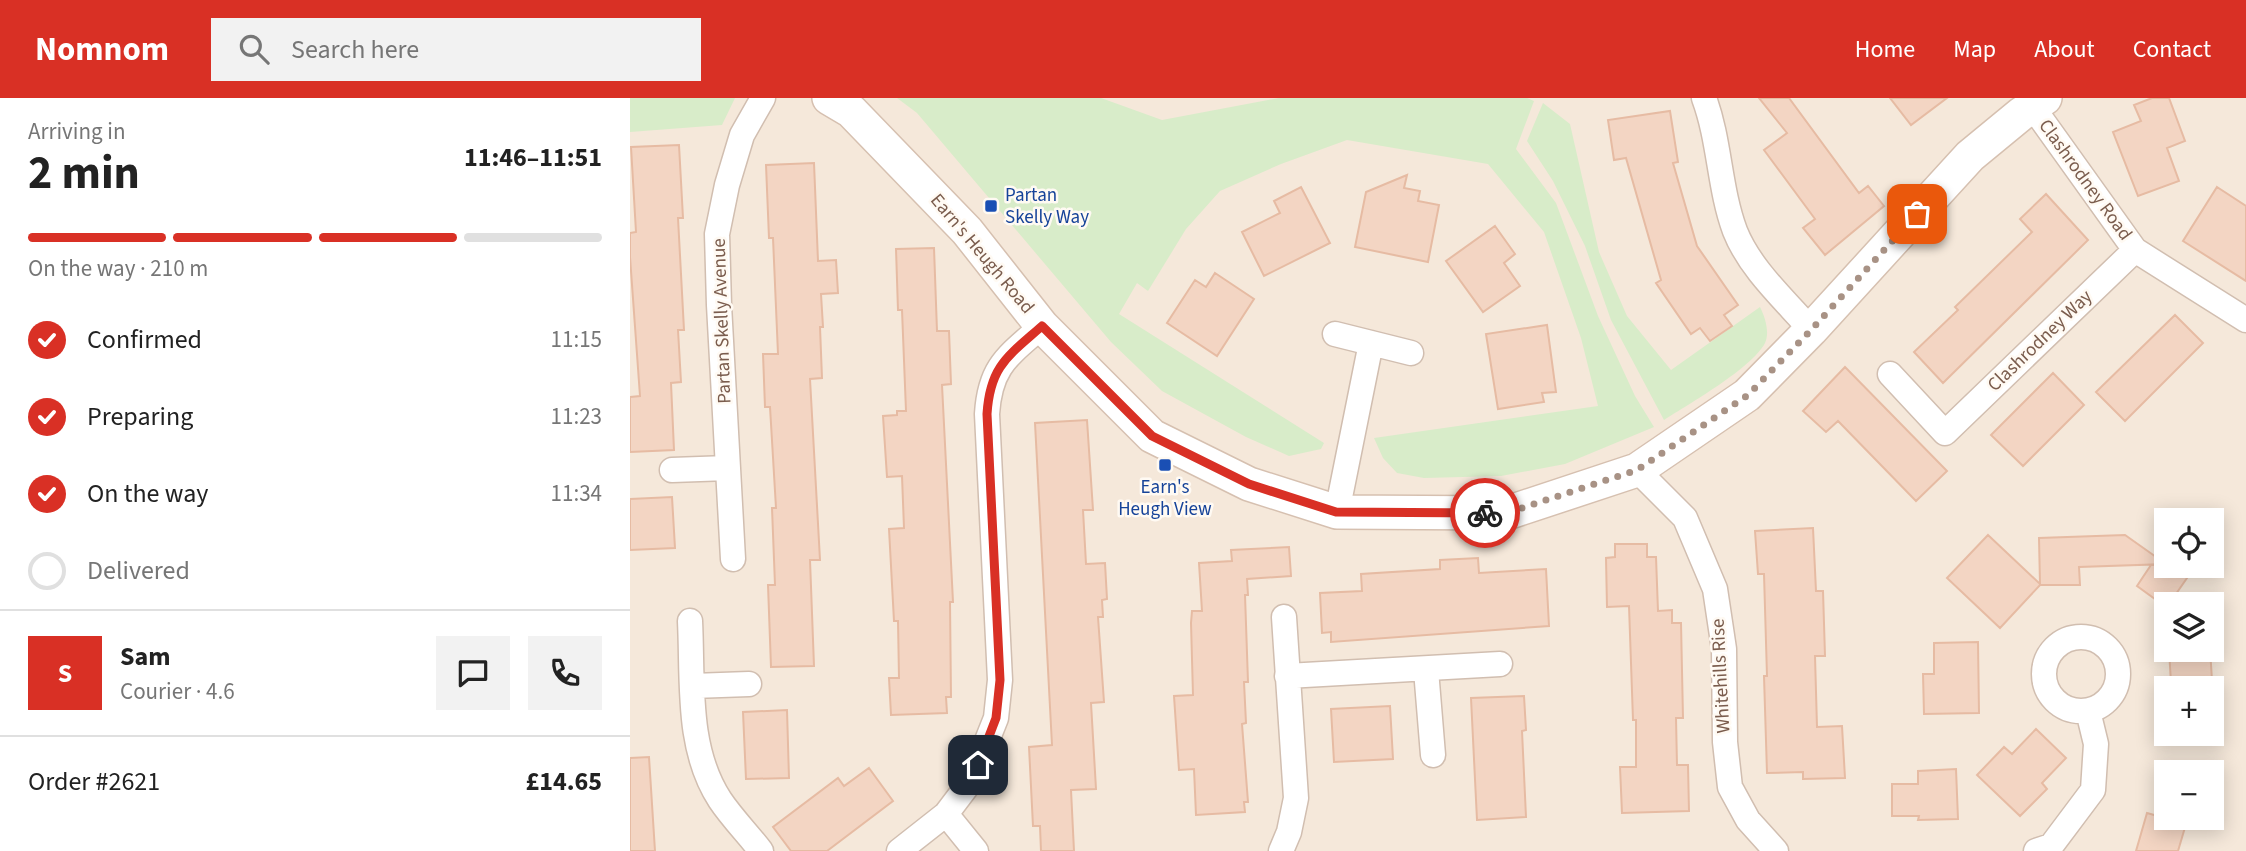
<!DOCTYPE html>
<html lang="en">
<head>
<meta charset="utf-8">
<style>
	body { margin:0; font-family:"Source Sans 3",sans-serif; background:#f2f2f2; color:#222; height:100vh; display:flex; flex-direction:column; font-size:26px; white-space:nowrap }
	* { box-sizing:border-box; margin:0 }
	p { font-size:23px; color:#767676 }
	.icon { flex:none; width:38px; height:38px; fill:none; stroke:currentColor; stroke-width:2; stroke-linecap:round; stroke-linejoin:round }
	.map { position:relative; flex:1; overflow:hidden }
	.sheet { display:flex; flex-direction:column; background:#fff; width:630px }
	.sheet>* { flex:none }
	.controls { position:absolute; left:1524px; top:410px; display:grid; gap:14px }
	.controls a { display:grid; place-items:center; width:70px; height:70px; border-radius:0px; background:#fff; box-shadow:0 4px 18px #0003; font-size:35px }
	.pin { position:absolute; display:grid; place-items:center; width:60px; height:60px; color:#fff; margin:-30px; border-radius:14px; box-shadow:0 4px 10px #0006 }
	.courier { position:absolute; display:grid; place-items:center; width:70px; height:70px; margin:-35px; border:5px solid #d93025; border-radius:50%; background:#fff; color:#222; box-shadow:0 2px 9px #0007 }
	.head em { font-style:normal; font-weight:700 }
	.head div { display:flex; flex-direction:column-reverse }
	.head { display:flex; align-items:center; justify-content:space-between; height:119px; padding:0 28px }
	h1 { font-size:46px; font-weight:700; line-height:52px }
	.bar { display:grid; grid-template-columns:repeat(4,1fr); gap:10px 7px; align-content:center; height:84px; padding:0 28px }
	.bar i { height:9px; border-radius:5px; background:#e0e0e0 }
	.bar .on { background:#d93025 }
	.bar p { grid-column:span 4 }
	.line { display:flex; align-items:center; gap:18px; padding:0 28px; border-top:2px solid #e0e0e0 }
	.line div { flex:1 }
	.round { display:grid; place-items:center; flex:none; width:74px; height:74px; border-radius:0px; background:#f2f2f2 }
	ol { padding:0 28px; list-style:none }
	li { display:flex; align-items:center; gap:21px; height:77px }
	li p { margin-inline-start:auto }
	li .icon { padding:7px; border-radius:50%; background:#d93025; color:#fff; stroke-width:4 }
	li:last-child { color:#767676 }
	li i { width:38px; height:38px; border:4px solid #e0e0e0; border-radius:50% }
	header { display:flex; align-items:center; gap:42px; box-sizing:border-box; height:98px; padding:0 35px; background:#d93025; color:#fff }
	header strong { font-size:33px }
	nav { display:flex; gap:38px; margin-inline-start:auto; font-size:24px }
	.search { width:490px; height:63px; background:#f2f2f2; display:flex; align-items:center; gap:18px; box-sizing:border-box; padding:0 24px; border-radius:0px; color:#767676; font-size:26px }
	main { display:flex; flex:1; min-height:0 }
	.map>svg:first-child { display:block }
</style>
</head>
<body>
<header>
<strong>Nomnom</strong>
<div class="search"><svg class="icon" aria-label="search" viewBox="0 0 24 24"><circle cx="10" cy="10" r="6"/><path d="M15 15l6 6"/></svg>Search here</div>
<nav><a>Home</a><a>Map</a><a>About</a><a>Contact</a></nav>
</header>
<main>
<section class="sheet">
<div class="head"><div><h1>2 min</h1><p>Arriving in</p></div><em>11:46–11:51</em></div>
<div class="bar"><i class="on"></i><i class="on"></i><i class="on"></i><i></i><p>On the way · 210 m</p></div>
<ol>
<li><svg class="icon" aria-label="check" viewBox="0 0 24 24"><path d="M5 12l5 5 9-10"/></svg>Confirmed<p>11:15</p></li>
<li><svg class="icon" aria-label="check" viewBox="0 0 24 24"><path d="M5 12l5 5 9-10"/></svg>Preparing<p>11:23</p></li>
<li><svg class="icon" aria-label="check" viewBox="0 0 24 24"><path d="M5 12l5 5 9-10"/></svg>On the way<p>11:34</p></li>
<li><i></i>Delivered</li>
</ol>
<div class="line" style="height:126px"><b class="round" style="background:#d93025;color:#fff">S</b><div><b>Sam</b><p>Courier · 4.6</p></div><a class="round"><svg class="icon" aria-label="chat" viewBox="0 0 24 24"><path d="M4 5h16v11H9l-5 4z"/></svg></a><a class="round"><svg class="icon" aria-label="phone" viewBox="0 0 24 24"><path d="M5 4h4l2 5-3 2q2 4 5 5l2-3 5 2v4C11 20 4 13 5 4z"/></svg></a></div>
<div class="line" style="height:91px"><div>Order #2621</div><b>£14.65</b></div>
</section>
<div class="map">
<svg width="1616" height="753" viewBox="0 0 1616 753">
	<rect width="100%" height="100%" fill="#fdf6ec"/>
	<path fill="#f5e8da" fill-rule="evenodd" d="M0,0H1616V753H0ZM1536,422H1582V467H1536ZM1536,506H1582V551H1536ZM1536,590H1582V635H1536ZM1536,674H1582V719H1536Z"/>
	<path fill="#d8ecc9" d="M0,0H105L92,27L0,34Z
		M267,0H471L532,22L649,0H897L904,3L886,51L926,105L968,218L1005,298L1024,329L935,366L871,378L794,380L767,375L753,360L744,340L968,308L951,240L914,134L858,66L717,42L651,66L590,93L556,131L518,193L507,185L489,216L694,345L691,351L659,358L616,339L532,293L481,244L287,15Z
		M913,5L940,26L969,154L997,218L1041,272L1130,209C1135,219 1140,234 1135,245C1122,270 1059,306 1034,322L981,222L955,148L923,83L897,43Z"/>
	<path fill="#f3d5c3" stroke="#e6bba3" stroke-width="2" d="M1129,0H1159L1229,95L1238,88L1254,108L1195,157L1173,130L1185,121L1134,52L1157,35Z
		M1260,0H1317L1281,27Z
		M1522,0H1539L1555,43L1537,50L1549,83L1508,98L1483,34L1511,23L1504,7Z
		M1040,13L1048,64L1043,65L1067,148L1108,207L1094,217L1102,228L1080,243L1070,230L1061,236L1026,185L1031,182L996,60L984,62L978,22Z
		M49,47L53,120H48L54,232H48L51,284L41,285L44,352L0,354V299L10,298L0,159V135L6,134L1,49Z
		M184,65L188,163L206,162L208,195L191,196L193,229H190L192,280L180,281L190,462H180L184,568L141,569L138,487H145L142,410H146L140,309H135L133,256H148L143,140H139L136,67Z
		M777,77L774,90L790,93L788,103L809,107L798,164L725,149L736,94Z
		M671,89L700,145L634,178L612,134L650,115L644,103Z
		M1587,89L1616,108V183L1553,143Z
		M1416,96L1458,142L1313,285L1284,254L1328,212L1325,209L1402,134L1390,121Z
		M865,128L885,156L874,165L890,188L853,214L816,163Z
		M304,150L307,233H319L321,286L312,287L323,504H320L321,599H316L317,615L261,617L259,580H269L268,523H264L259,431L274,430L272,378L257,379L253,318L267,317V313H276L272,212H268L266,151Z
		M585,175L624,201L587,258L537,225L565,182L576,189Z
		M1545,217L1573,245L1495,323L1466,294Z
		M917,227L926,294L912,295L914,304L868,311L856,236Z
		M1215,269L1317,373L1286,403L1208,323L1196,334L1173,313Z
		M1423,275L1454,307L1393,368L1361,337Z
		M457,322L463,412H453L456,466L475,465L477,501L472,502L473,519H468L474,604L461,605L466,691L441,692L444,753H411L410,728H403L399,649L422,647L405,325Z
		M42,399L45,450L0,452V401Z
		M1183,430L1186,493H1193L1195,558H1185L1187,629L1212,628L1215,680L1173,681V674L1137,675L1134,578H1137L1134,476H1128L1125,433Z
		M1358,437L1410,486L1409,440L1495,437L1536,466L1449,469L1450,487H1410L1370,530L1317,480Z
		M985,446H1017V459H1026L1028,513L1042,512V525H1051L1053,620H1046L1047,667H1058L1059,713L992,715L990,669H1006V622H1003L999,508L977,509L976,460L985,459Z
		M659,449L661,478L617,481L618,497H615L618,584H614L616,625L612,626L618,704H614L615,714L566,717L564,671L549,672L544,598L563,597L561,525L562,513H572L569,465L602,463L601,452Z
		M848,460L849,475L916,471L919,528L701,544V534L692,535L690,495L732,493L731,476L810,471V462Z
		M1521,467H1566L1539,506H1536V509L1507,488Z
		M1348,544L1349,615L1294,616L1293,576H1304V545Z
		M1539,551H1580L1582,582L1541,585Z
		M894,598L896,632L892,633L896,719L847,722L841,600Z
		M760,608L763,661L704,664L701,611Z
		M157,612L159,680L116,681L113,614Z
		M1406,631L1436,660L1412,685L1417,691L1390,718L1347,677L1374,649L1382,656Z
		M19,659L25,753H0V660Z
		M239,670L263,703L197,753H161L143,729L208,680L214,688Z
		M1326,671L1328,721L1288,722L1289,718H1262V686H1288V673Z
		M1517,715L1556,726L1548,753H1506Z"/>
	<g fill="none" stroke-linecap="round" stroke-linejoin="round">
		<g stroke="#d1beb0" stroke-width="27">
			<path id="street" d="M1074,0C1090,43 1089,90 1105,133C1120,171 1155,202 1181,232
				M1402,8L1505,152L1616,222
				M705,236L781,255
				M1260,276L1315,335L1505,152
				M42,372L98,370
				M1007,372L1055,420L1085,491L1094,551L1095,644L1100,689L1118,722L1146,753
				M707,414L741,245
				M103,461L89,207L87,136L97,87L112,37L133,0
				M60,523C63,583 56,650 90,702C102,720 118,736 131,753
				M1414 576a37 37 0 1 1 74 0a37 37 0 1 1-74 0Z
				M796,572L803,657
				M657,578L870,566
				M63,588L119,586
				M316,716L346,753
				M269,753L316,716L341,683L366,620L370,582L357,316C360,268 378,258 412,228
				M651,753L659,734L666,700L654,519
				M1406,753L1421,748L1463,692L1466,646L1458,613"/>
		</g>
		<g stroke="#d6c0b0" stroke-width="36">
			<path id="secondary" d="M199,0L221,13L337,133L412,228L522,338L619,386L707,414L877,415L1007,372L1117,297L1181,232L1340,58L1391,16L1415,0"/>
		</g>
		<use href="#street" stroke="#fff" stroke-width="24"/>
		<use href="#secondary" stroke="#fff" stroke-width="33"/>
	</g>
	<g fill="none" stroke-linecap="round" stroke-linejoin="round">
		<path stroke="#a89285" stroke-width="7" stroke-dasharray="0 12.6" d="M855,415H877L1007,372L1118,297L1181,232L1287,116"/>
		<path stroke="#d93025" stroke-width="9" d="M348,667L366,620L370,582L357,316C360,268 378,258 412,228L522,338L619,386L706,414L855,415"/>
	</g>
	<g fill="#1a4fb4" stroke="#fffaf3" stroke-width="2.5">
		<rect x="354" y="101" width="14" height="14" rx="3.5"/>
		<rect x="528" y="360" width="14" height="14" rx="3.5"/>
	</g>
	<g text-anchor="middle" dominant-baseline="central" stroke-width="5" stroke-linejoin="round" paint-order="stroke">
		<g font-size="19" fill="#7a5c4d" stroke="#fffaf3">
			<text transform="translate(1455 82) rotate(54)">Clashrodney Road</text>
			<text transform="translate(352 156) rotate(50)">Earn's Heugh Road</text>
			<text transform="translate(92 223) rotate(-92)">Partan Skelly Avenue</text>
			<text transform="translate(1410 243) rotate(-44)">Clashrodney Way</text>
			<text transform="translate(1091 578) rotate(-93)">Whitehills Rise</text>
		</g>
		<g font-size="19" fill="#164399" stroke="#fffaf3" text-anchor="start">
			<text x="375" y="97">Partan<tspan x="375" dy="22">Skelly Way</tspan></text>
			<text x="535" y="389" text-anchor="middle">Earn's<tspan x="535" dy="22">Heugh View</tspan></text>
		</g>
	</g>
</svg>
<div class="controls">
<a><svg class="icon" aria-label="locate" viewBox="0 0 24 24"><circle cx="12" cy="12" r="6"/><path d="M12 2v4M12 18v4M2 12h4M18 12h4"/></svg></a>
<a><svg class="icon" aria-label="layers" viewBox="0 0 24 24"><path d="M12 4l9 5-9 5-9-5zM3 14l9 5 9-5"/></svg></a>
<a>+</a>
<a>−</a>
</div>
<div class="pin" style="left:1287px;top:116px;background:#ea580c"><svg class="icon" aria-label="bag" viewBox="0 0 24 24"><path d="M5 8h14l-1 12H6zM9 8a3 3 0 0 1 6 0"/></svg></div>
<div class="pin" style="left:348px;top:667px;background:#1f2937"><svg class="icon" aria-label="home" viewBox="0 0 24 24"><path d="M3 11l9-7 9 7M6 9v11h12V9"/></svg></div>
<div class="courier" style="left:855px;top:415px"><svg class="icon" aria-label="bike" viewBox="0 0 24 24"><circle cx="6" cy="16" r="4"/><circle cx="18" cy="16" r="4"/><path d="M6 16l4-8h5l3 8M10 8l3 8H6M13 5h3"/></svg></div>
</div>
</main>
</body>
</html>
